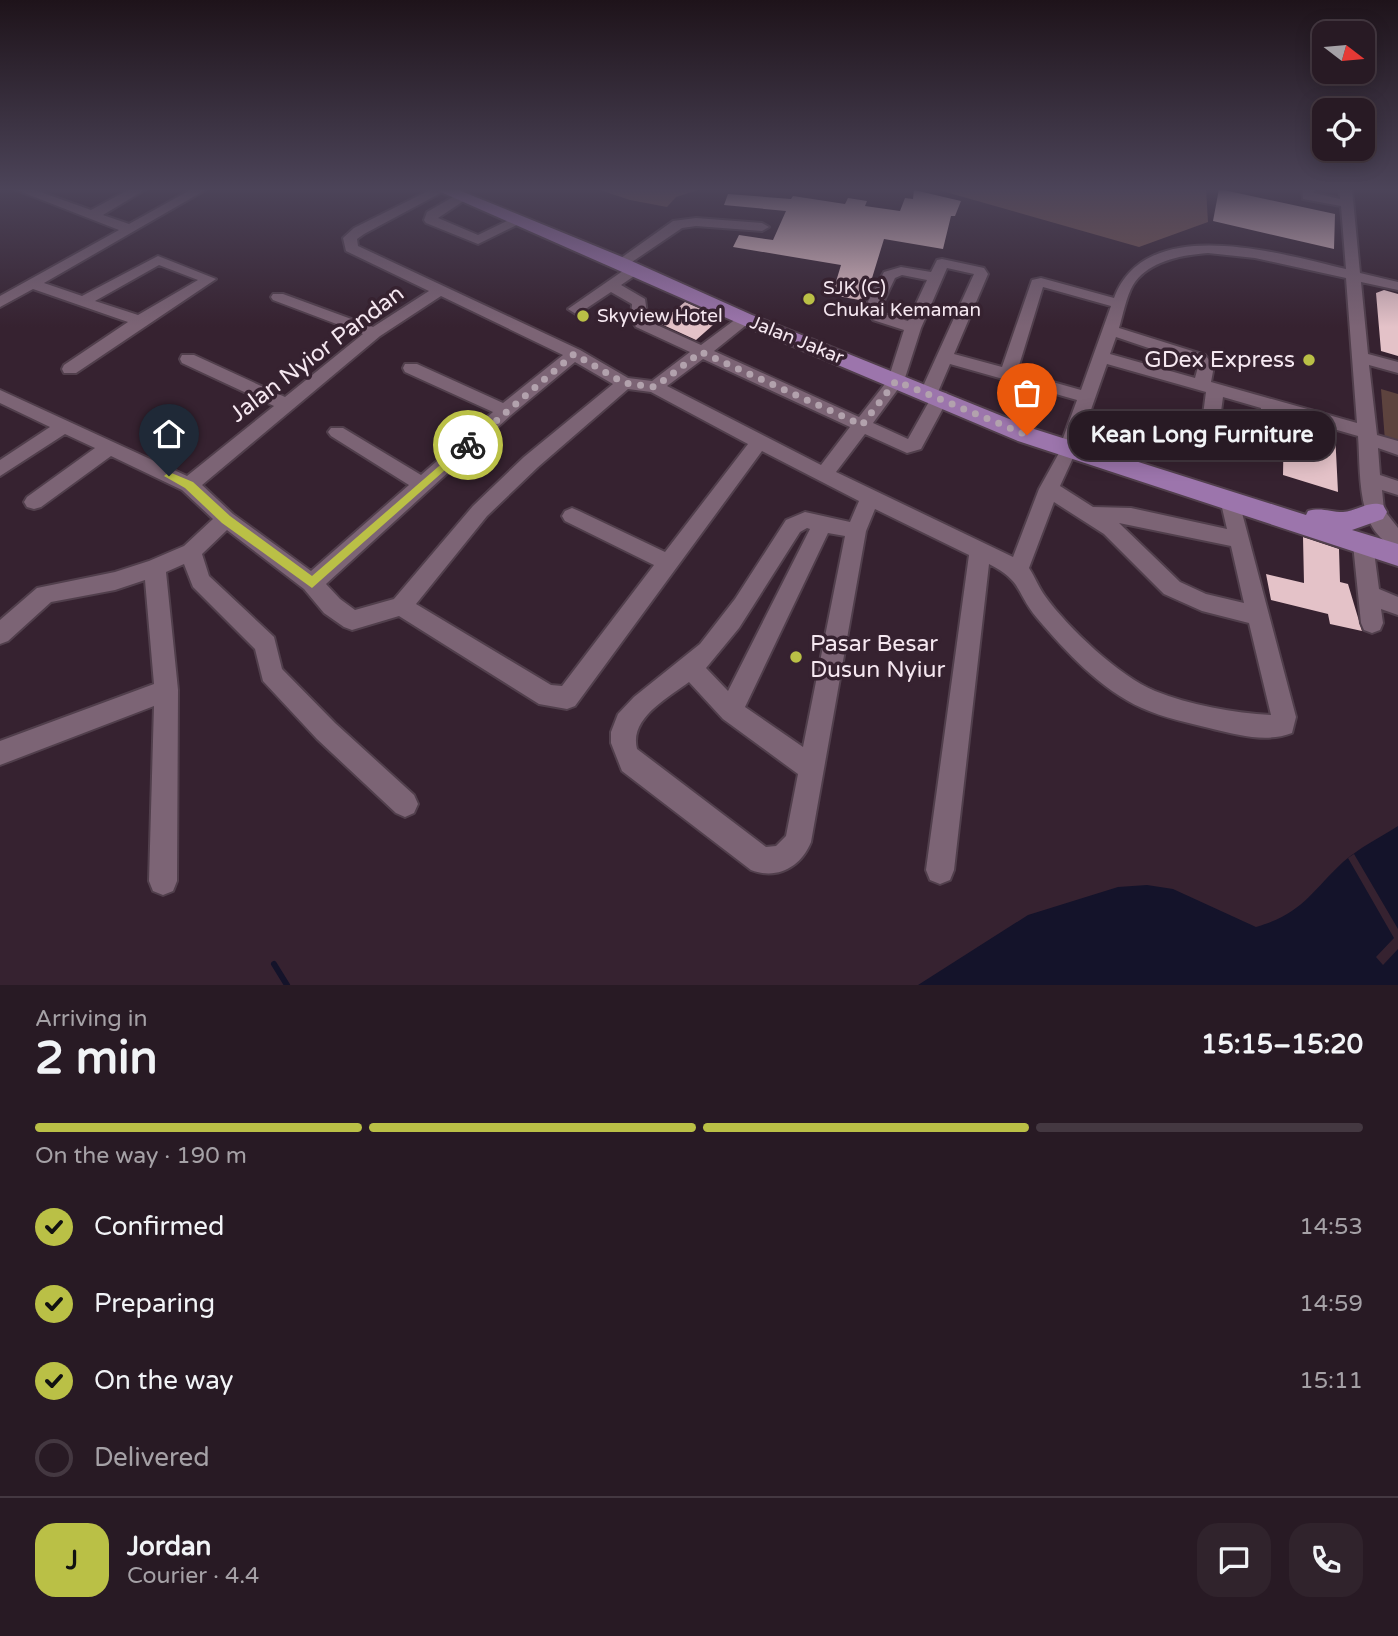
<!DOCTYPE html>
<html lang="en">
<head>
<meta charset="utf-8">
<style>
	body { margin:0; font-family:"Varela Round",sans-serif; background:#30232c; color:#f1f3f6; height:100vh; display:flex; flex-direction:column; font-size:26px; white-space:nowrap }
	* { box-sizing:border-box; margin:0 }
	p { font-size:23px; color:#a5a1a6 }
	.icon { flex:none; width:38px; height:38px; fill:none; stroke:currentColor; stroke-width:2; stroke-linecap:round; stroke-linejoin:round }
	.map { position:relative; height:985px; overflow:hidden }
	.details { display:flex; flex-direction:column; background:#281a24; flex:1 }
	.details>* { flex:none }
	.needle { width:46px; rotate:106deg }
	.controls { position:absolute; left:1312px; top:21px; display:grid; gap:14px }
	.controls a { display:grid; place-items:center; width:63px; height:63px; border-radius:14px; background:#281a24; box-shadow:0 4px 18px #0003,0 0 0 2px #443841; font-size:35px }
	.pin { position:absolute; display:grid; place-items:center; width:60px; height:60px; color:#fff; margin:-72px -30px; border-radius:50% 50% 50% 0; rotate:-45deg; box-shadow:0 0 7px #0007 }
	.pin .icon { rotate:45deg }
	.courier { position:absolute; display:grid; place-items:center; width:70px; height:70px; margin:-35px; border:5px solid #bac046; border-radius:50%; background:#fff; color:#222; box-shadow:0 2px 9px #0007 }
	.bubble { position:absolute; height:49px; border-radius:21px; background:#281a24; box-shadow:0 4px 18px #0003,0 0 0 2px #443841; font-size:23px; font-weight:800; line-height:49px; text-align:center }
	.head em { font-style:normal; font-weight:800 }
	.head div { display:flex; flex-direction:column-reverse }
	.head { display:flex; align-items:center; justify-content:space-between; height:119px; padding:0 35px }
	h1 { font-size:46px; font-weight:800; line-height:52px }
	.bar { display:grid; grid-template-columns:repeat(4,1fr); gap:10px 7px; align-content:center; height:84px; padding:0 35px }
	.bar i { height:9px; border-radius:5px; background:#443841 }
	.bar .selected { background:#bac046 }
	.bar p { grid-column:span 4 }
	.line { display:flex; align-items:center; gap:18px; padding:0 35px; border-top:2px solid #443841 }
	.line div { flex:1 }
	.round { display:grid; place-items:center; flex:none; width:74px; height:74px; border-radius:21px; background:#30232c }
	ol { padding:0 35px; list-style:none }
	li { display:flex; align-items:center; gap:21px; height:77px }
	li p { margin-inline-start:auto }
	li .icon { padding:7px; border-radius:50%; background:#bac046; color:#111; stroke-width:4 }
	li:last-child { color:#a5a1a6 }
	li i { width:38px; height:38px; border:4px solid #443841; border-radius:50% }
	.map>svg:first-child { display:block }
</style>
</head>
<body>
<div class="map">
<svg width="1398" height="985" viewBox="0 0 1398 985">
	<rect width="100%" height="100%" fill="#362230"/>
	<path fill="#5d433e" d="M1381,389L1398,394V445L1385,441Z"/>
	<path fill="#795852" d="M597,189H701L676,197L667,207L630,200Z
		M935,189H1206L1208,222L1139,247Z"/>
	<path fill="#14132a" d="M1398,826V985H918L1028,915L1118,887L1147,885L1173,889L1256,927C1302,914 1311,892 1343,862C1359,848 1379,838 1398,826Z"/>
	<path fill="#362230" d="M1354,854L1398,929V949L1383,965L1376,957L1394,938L1348,858Z"/>
	<g fill="none" stroke-linecap="round" stroke-linejoin="round">
		<path stroke="#14132a" stroke-width="6" d="M274,964L287,985"/>
	</g>
	<path fill="#e4c2c8" d="M1219,189L1335,214L1334,249L1213,221Z
		M914,190L961,201L955,216H951L943,249L884,239L865,301L832,295L841,265L733,247L739,235L773,240L786,211L724,205L728,194L791,199L793,196L845,204L848,198L867,201L865,206L900,211L905,198L913,199Z
		M1384,290L1398,294V356L1381,351L1376,293Z
		M685,302L721,318L696,340L659,323Z
		M1284,417L1335,432L1338,492L1283,475Z
		M1303,537L1339,549L1340,582L1348,584L1362,631L1330,624L1328,614L1271,600L1266,574L1304,583Z"/>
	<g fill="none" stroke-linecap="round" stroke-linejoin="round">
		<g stroke="#513f4c" stroke-width="4">
			<path id="minor" d="M14,189H32L91,210L130,189H146L103,215L129,224L192,189H207L44,283L82,296L158,256L216,279L76,373H64L62,369L64,365L128,322L33,289L0,307V296L119,230ZM159,265L198,280L138,315L95,301Z
				M432,189H448L364,234L357,239L358,246L580,350L628,378L652,381L690,352L636,327L631,320L632,304L611,292L581,312L576,314L568,309L630,266H640L642,269L640,272L621,285L645,299L648,321L701,345L740,316H750L753,319L750,322L714,351L859,417L888,380L904,330L873,320L865,307L884,272L901,267L931,272L937,260L942,259L984,268L988,274L954,354L1002,367L1032,280L1041,278L1114,298C1146,212 1281,254 1346,269L1341,206L1303,199L1302,189H1314V193L1340,199V189H1352L1360,273L1398,282V290L1361,282L1368,354L1398,362V373L1369,365L1377,435L1398,441V455L1378,448L1380,475L1398,481V495L1382,490L1384,510L1398,528V548C1355,534 1361,472 1358,436L1278,413L1277,447L1274,452L1268,454L1204,434L1201,430L1206,392L1107,364L1080,441L1075,446L1077,449L1060,486L1093,507L1131,508L1227,529L1220,499L1223,494L1230,492L1237,494L1296,717L1292,733C1267,743 1238,735 1213,729C1189,723 1164,718 1142,708C1101,690 1065,651 1037,618C1016,593 1023,581 989,564L954,870L950,880L940,884L930,880L926,870L969,555L875,509L866,531L811,842C801,867 777,880 751,870L622,771L611,743V732L618,714L634,697L700,644L735,599L786,520L805,512L850,522L859,501L762,451L575,706L567,709L539,704L399,616L352,630L344,627L324,613L304,589L227,530L202,554L209,576L274,637L282,669L335,723L414,795L418,804L414,813L405,817L396,813L317,739L263,681L255,649L193,587L184,564L166,572L178,690L177,881L173,891L163,895L153,891L149,881L154,706L0,765V741L154,684L145,580L115,590L51,602L8,641L0,644V620L37,588L115,572L149,561L184,546L213,519L182,490L111,456L41,507L34,509L27,507L24,502L27,497L95,448L65,434L0,476V460L50,427L0,403V390L187,476L274,406L182,363L180,359L182,355H194L285,397L363,334L273,300L271,297L273,294H283L373,327L429,291L346,251L343,238L354,228ZM1208,253L1255,258L1346,278L1357,423L1211,382L1214,366L1205,355L1119,328C1123,315 1126,297 1133,285C1148,261 1182,255 1208,253ZM947,268L974,274L920,393L923,397L931,398L908,439L873,423L904,381L921,328ZM902,275L927,280L908,321L884,314L881,307L895,278ZM1043,287L1111,306L1081,390L1017,372ZM441,296L563,355L503,403L417,364H405L403,368L405,372L493,412L421,475L343,428H331L328,432L331,436L409,485L311,571L233,514L202,485L380,336ZM1116,337L1193,363L1198,367L1195,378L1110,354ZM703,359L850,427L821,465L667,386ZM575,362L613,384L524,457L473,506L394,599L355,610L340,599L326,584L511,415ZM950,364L1077,400L1062,441L1064,444L1039,489L1013,557L836,472L865,434L907,453L921,449L949,397L946,393L938,392ZM628,389L651,392L748,444L665,552L579,511L572,508L565,511L562,516L565,521L654,565L562,686L551,685L416,604L487,516L538,467ZM1223,397L1261,408L1259,438L1219,426ZM1054,502L1104,534L1164,594L1202,611L1249,623L1271,715C1234,713 1190,705 1155,691C1119,676 1068,628 1045,596C1039,588 1035,577 1029,568ZM1119,523L1231,546L1244,603L1206,594L1180,582ZM807,528L810,529L728,691L706,668L739,628L800,532ZM828,533L845,536L803,747L745,707ZM689,682L723,719L798,774L786,836L776,846L766,847L637,749C629,718 668,698 689,682Z
				M460,193L466,197L465,200L438,218L478,235L513,218L518,217L525,221L478,244L426,223L424,220L427,212Z
				M696,218L762,223L769,227L762,231L696,226L682,228L626,266L621,267L614,263L673,221Z
				M1363,536L1370,538L1373,544L1379,589L1398,597V615L1381,609L1383,623L1380,630L1372,633L1364,630L1361,623L1353,544L1356,538Z"/>
		</g>
		<g stroke="#513f4c" stroke-width="4">
			<path id="major" d="M434,189H456L627,259L752,315L1034,429L1306,515L1308,511C1321,507 1330,512 1343,512C1358,511 1368,500 1383,505L1387,512L1383,519L1352,530L1398,544V566L1018,441L738,323Z"/>
		</g>
		<use href="#minor" fill="#7c6475" fill-rule="evenodd"/>
		<use href="#major" fill="#9c75ac" fill-rule="evenodd"/>
	</g>
	<linearGradient id="sky" x2="0" y2="1"><stop stop-color="#1e131a"/><stop offset="0.58" stop-color="#4c4459"/><stop offset="1" stop-color="#4c4459" stop-opacity="0"/></linearGradient>
	<rect width="1398" height="327" fill="url(#sky)"/>
	<path fill="#bac046" d="M468,441L471,442V447L312,588L222,523L185,488L164,476L169,472L193,482L230,516L312,576Z"/>
	<g fill="none" stroke-linecap="round" stroke-linejoin="round">
		<path stroke="#b2a2ad" stroke-width="7" stroke-dasharray="0 12.6" d="M468,445L574,354L624,383L655,387L701,352L862,425L896,381L1027,435"/>
	</g>
	<g fill="#bac046" stroke="#362230" stroke-width="2.5">
		<circle cx="809" cy="299" r="7"/>
		<circle cx="583" cy="316" r="7"/>
		<circle cx="1309" cy="360" r="7"/>
		<circle cx="796" cy="657" r="7"/>
	</g>
	<g text-anchor="middle" dominant-baseline="central" stroke-width="7" stroke-linejoin="round" paint-order="stroke">
		<g font-size="19" fill="#f5e7f0" stroke="#362230" text-anchor="start">
			<text x="823" y="288">SJK (C)<tspan x="823" dy="22">Chukai Kemaman</tspan></text>
			<text x="597" y="316">Skyview Hotel</text>
		</g>
		<g font-size="19" fill="#f5e7f0" stroke="#362230">
			<text transform="translate(797 340) rotate(22)">Jalan Jakar</text>
		</g>
		<g font-size="23" fill="#f5e7f0" stroke="#362230">
			<text transform="translate(317 354) rotate(-37)">Jalan Nyior Pandan</text>
		</g>
		<g font-size="23" fill="#f5e7f0" stroke="#362230" text-anchor="end">
			<text x="1295" y="360">GDex Express</text>
			<text x="810" y="644" text-anchor="start">Pasar Besar<tspan x="810" dy="26">Dusun Nyiur</tspan></text>
		</g>
	</g>
</svg>
<div class="controls">
<a><svg class="needle" viewBox="-14 -14 28 28"><path d="M0-13l5 13h-10z" fill="#e53935"/><path d="M0 13l5-13h-10z" fill="#a5a1a6"/></svg></a>
<a><svg class="icon" aria-label="locate" viewBox="0 0 24 24"><circle cx="12" cy="12" r="6"/><path d="M12 2v4M12 18v4M2 12h4M18 12h4"/></svg></a>
</div>
<div class="pin" style="left:1027px;top:435px;background:#ea580c"><svg class="icon" aria-label="bag" viewBox="0 0 24 24"><path d="M5 8h14l-1 12H6zM9 8a3 3 0 0 1 6 0"/></svg></div>
<div class="pin" style="left:169px;top:476px;background:#1f2937"><svg class="icon" aria-label="home" viewBox="0 0 24 24"><path d="M3 11l9-7 9 7M6 9v11h12V9"/></svg></div>
<div class="courier" style="left:468px;top:445px"><svg class="icon" aria-label="bike" viewBox="0 0 24 24"><circle cx="6" cy="16" r="4"/><circle cx="18" cy="16" r="4"/><path d="M6 16l4-8h5l3 8M10 8l3 8H6M13 5h3"/></svg></div>
<div class="bubble" style="left:1069px;top:411px;width:266px">Kean Long Furniture</div>
</div>
<section class="details">
<div class="head"><div><h1>2 min</h1><p>Arriving in</p></div><em>15:15–15:20</em></div>
<div class="bar"><i class="selected"></i><i class="selected"></i><i class="selected"></i><i></i><p>On the way · 190 m</p></div>
<ol>
<li><svg class="icon" aria-label="check" viewBox="0 0 24 24"><path d="M5 12l5 5 9-10"/></svg>Confirmed<p>14:53</p></li>
<li><svg class="icon" aria-label="check" viewBox="0 0 24 24"><path d="M5 12l5 5 9-10"/></svg>Preparing<p>14:59</p></li>
<li><svg class="icon" aria-label="check" viewBox="0 0 24 24"><path d="M5 12l5 5 9-10"/></svg>On the way<p>15:11</p></li>
<li><i></i>Delivered</li>
</ol>
<div class="line" style="height:126px"><b class="round" style="background:#bac046;color:#111">J</b><div><b>Jordan</b><p>Courier · 4.4</p></div><a class="round"><svg class="icon" aria-label="chat" viewBox="0 0 24 24"><path d="M4 5h16v11H9l-5 4z"/></svg></a><a class="round"><svg class="icon" aria-label="phone" viewBox="0 0 24 24"><path d="M5 4h4l2 5-3 2q2 4 5 5l2-3 5 2v4C11 20 4 13 5 4z"/></svg></a></div>
</section>
</body>
</html>
